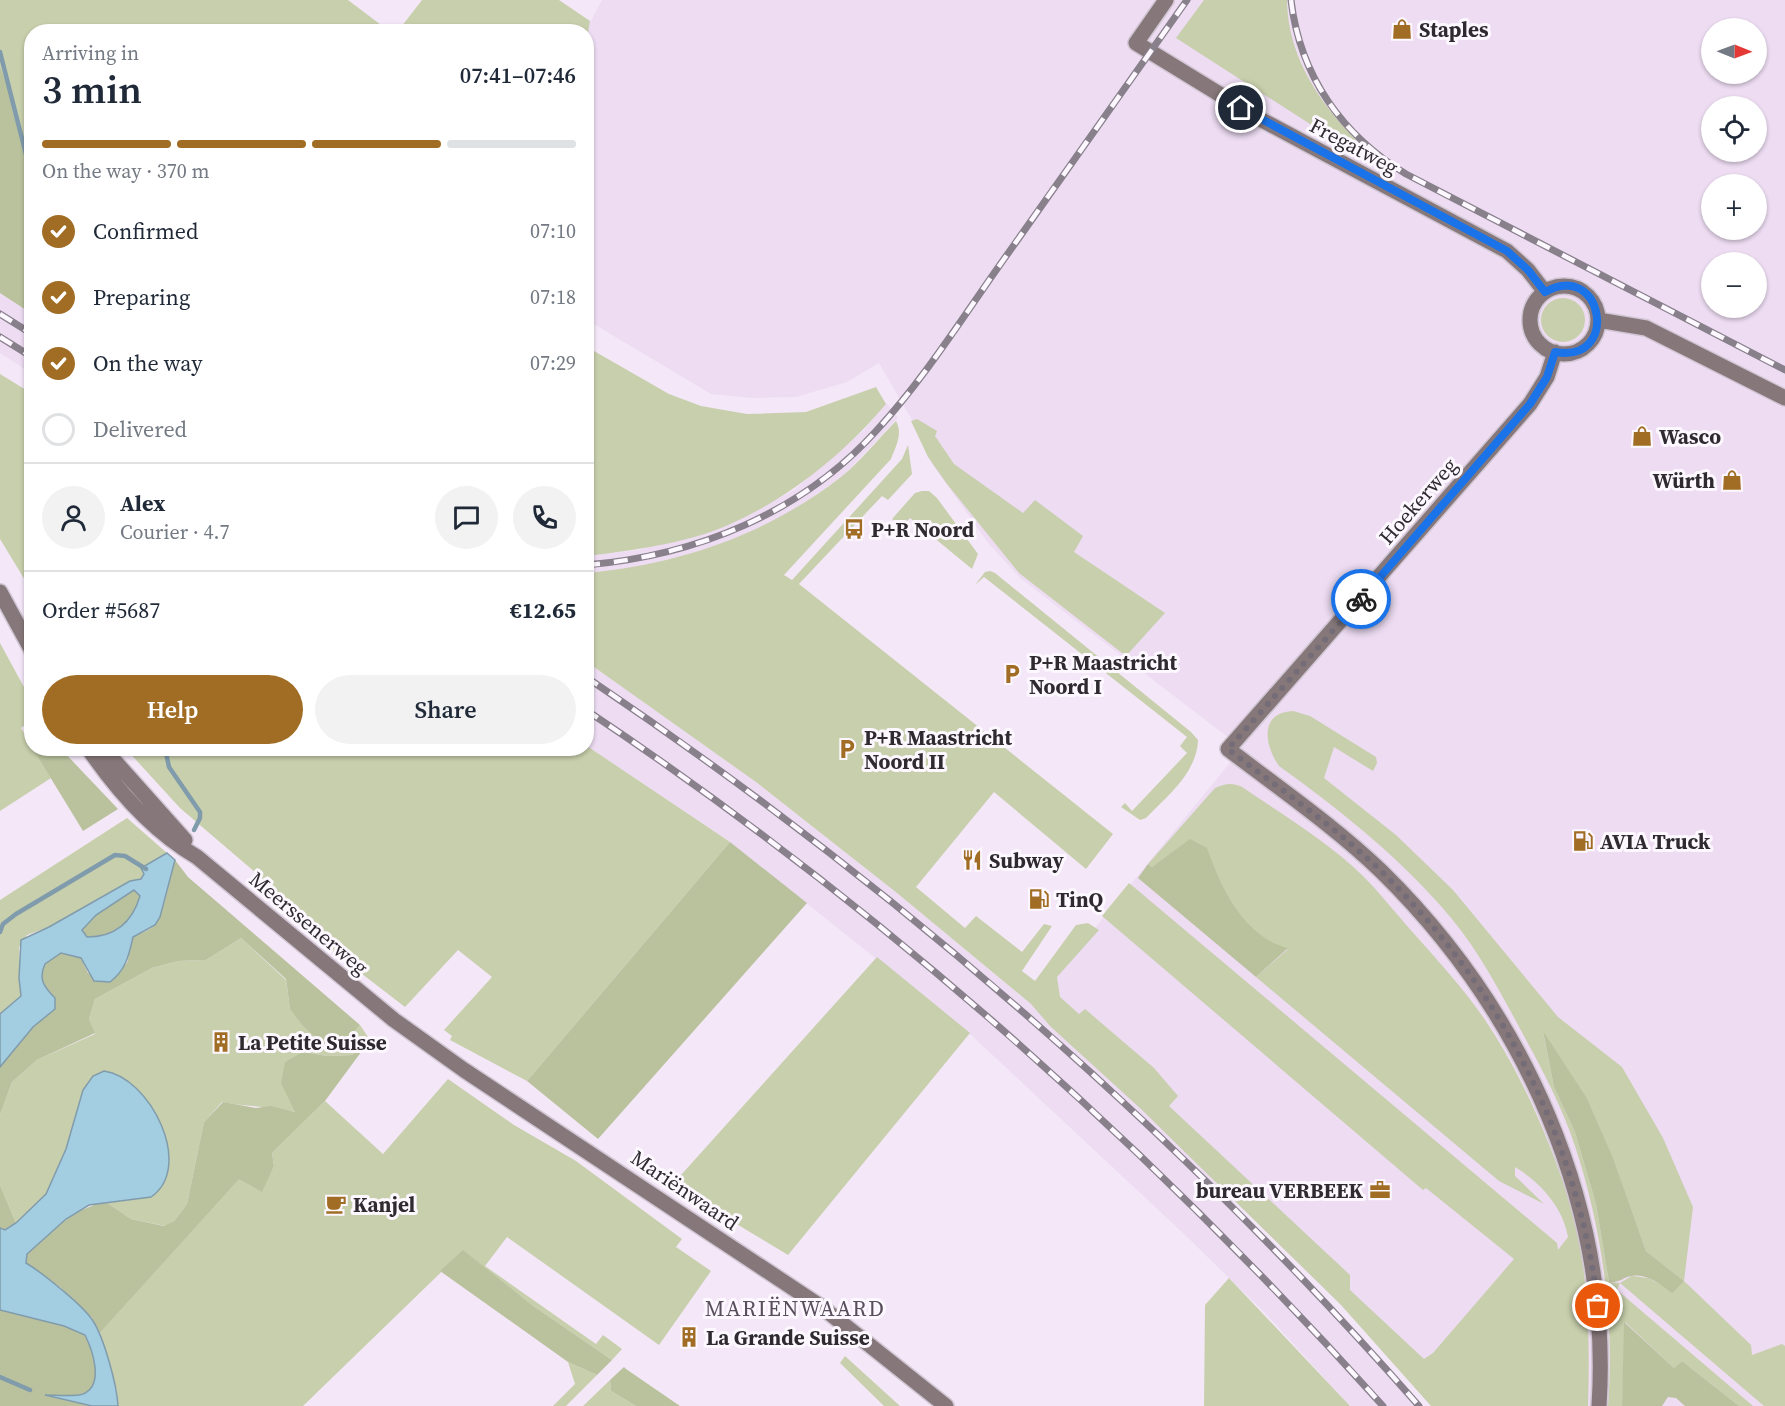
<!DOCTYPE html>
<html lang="en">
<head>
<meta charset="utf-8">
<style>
	body { margin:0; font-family:"Source Serif 4",serif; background:#f2f2f3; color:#1f2937; height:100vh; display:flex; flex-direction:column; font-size:22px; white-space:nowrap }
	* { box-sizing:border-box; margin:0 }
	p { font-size:20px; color:#747a83 }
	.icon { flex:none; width:33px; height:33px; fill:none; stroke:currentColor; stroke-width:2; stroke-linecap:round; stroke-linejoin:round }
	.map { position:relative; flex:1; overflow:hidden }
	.panel { position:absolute; left:24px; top:24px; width:570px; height:732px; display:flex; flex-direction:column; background:#fff; border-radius:24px; box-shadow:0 2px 4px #0004 }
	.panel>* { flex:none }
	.needle { width:39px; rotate:91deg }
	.fabs { position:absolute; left:1701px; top:18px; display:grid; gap:12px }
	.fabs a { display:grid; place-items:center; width:66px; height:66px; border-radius:50%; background:#fff; box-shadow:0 2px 4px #0004; font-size:30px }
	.pin { position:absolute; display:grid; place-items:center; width:51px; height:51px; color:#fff; margin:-26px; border:3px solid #fff; border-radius:50%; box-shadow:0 2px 6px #0007 }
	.courier { position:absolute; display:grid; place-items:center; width:60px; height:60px; margin:-30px; border:4px solid #1a73e8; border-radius:50%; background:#fff; color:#222; box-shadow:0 2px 8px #0007 }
	.summary em { font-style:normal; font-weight:600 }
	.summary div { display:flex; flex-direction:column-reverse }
	.summary { display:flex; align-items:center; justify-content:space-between; height:102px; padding:0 18px }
	h1 { font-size:39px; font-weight:600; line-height:45px }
	.bar { display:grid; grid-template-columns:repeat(4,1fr); gap:9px 6px; align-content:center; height:72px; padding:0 18px }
	.bar i { height:8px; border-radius:4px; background:#e0e1e3 }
	.bar .on { background:#a16d24 }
	.bar p { grid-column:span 4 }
	.line { display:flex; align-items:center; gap:15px; padding:0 18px; border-top:2px solid #e0e1e3 }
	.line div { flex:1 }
	.round { display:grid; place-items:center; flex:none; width:63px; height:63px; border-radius:32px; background:#f2f2f3 }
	ol { padding:0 18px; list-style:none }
	li { display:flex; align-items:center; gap:18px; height:66px }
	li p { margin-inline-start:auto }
	li .icon { padding:6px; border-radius:50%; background:#a16d24; color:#fff; stroke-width:4 }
	li:last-child { color:#747a83 }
	li i { width:33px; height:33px; border:3px solid #e0e1e3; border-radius:50% }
	.action { display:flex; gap:12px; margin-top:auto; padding:12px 18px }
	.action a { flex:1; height:69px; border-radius:36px; background:#a16d24; color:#fff; font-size:24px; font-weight:600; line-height:69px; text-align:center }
	.action a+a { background:#f2f2f3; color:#1f2937 }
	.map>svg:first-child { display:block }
</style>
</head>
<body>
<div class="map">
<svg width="1785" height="1406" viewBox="0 0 1785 1406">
	<rect width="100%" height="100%" fill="#f4e8f8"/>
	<path fill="#eddcf2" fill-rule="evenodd" d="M602,0H1785V1406H1453L1201,1167L1422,1406H1350L1266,1314L1183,1233L969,1033L730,842L587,746V662L756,782L897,893L1032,1005L1242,748L1020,578L989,544L932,464L915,425L879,363L847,382L796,397L753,398L711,394L587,320L585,32ZM1712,28H1756V74H1712ZM1712,106H1756V152H1712ZM1712,184H1756V230H1712ZM1712,262H1756V308H1712Z
		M0,293L31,313V373L0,353Z
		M886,403L898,418L843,476L788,514L734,540L681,557L633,568L587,573L586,556L638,550L724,526L794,490L864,430Z"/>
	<path fill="#c8cfac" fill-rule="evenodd" d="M0,0H348L389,31L32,32L31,201L27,172L0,66Z
		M422,0H559L590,21L587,39L586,32L398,31Z
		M1204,0H1287C1288,69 1334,121 1382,165L1380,169L1176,38Z
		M1541 320a22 22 0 1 1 44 0a22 22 0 1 1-44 0Z
		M587,347L669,394L701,406L747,414L806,412L876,387L886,404C843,455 788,499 726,526C686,543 630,551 587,556Z
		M0,374L31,393V590L0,539Z
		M917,419L937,431L935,436L954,464L1023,513L1035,500L1083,536L1074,552L1165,613L1126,656L1019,573L947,484L928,457L911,421Z
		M896,421C903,434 896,446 891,459L784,575L792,580L902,459L908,445L912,474L888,500L882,496L799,584L1113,834L1086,869L994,792L916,887L965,928L976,916L1022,952L1044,924L1052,926L1022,971L1035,981L1076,925L1088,923L1099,930L1057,977L1060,997L1079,1014L1085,1009L1154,1068L1178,1096L1169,1106L1350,1275V1290L1424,1359L1433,1353L1514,1259L1426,1188L1423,1190L1102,916L1129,883L1557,1243L1558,1250L1568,1237C1563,1207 1540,1182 1515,1167V1176L1544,1204L1499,1181L1256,977L1288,949C1244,937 1220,888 1206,848L1190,840L1152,867L1148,864L1215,788C1226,784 1231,782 1242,787C1283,815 1327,841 1363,876C1379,892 1393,910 1408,927C1439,962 1472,997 1496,1037C1527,1087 1552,1147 1570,1203C1589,1268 1590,1339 1588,1406H1431L1341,1305L1142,1110L1050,1026L1031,1004L897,893L756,782L587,662V573C680,564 766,535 841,477C861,461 878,439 896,421Z
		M922,491H929L937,498L978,554L972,569L910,518L902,527L892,519L915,493Z
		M990,571L995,573L1191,732L1198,740C1197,773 1167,796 1146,818L1140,820L1121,807L1125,803L1132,811L1187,753L1180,746L1187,737L984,577L975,585L985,572Z
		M0,643L31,700V720L21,728L51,778L0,811Z
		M1293,711L1310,716L1376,757L1377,763L1373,771L1334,747L1324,778L1396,835L1453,890L1558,1017L1622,1067L1663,1138L1693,1207L1684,1281L1751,1345L1752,1355L1782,1344L1785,1346V1406H1764L1620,1283L1617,1290L1753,1406H1739L1682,1361L1674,1368L1625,1322L1622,1406H1608C1615,1320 1602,1228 1575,1146C1561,1103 1538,1062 1517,1023C1495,982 1472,940 1440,905C1393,852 1336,807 1279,766C1265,746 1258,713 1293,711ZM1543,1032L1587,1098L1613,1159L1646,1251L1684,1281L1660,1284L1648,1278L1632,1276L1620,1283L1609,1282L1596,1204L1575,1132L1554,1087Z
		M587,746L730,842L527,1081L450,1040L452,1036L444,1030L492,977L458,950L405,1007L331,950L256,873L180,808L126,749L586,748Z
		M127,818L167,853L141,868L144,875L141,879L110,892L49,927L27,935L19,947L21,996L0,1014V900Z
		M241,938L286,980L290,1009L344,1044L360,1025L370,1040L352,1055L327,1056L303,1052L296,1112C271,1106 248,1107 222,1102L204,1122L187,1204L174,1221L165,1226L131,1219L106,1202L129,1200L167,1172C170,1128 151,1094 114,1073L83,1090L66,1149L46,1194L16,1223L0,1185V1115L12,1082L37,1060L95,1034L89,1019L95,999L152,968L178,961L206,960Z
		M877,957L970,1033L788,1255L672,1185Z
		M448,1079L514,1125L576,1161L682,1239L676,1247L711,1271L659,1345L507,1237L485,1266L596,1344L603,1335L622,1349L612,1360L532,1305L463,1251L303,1406H118L117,1391L100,1333L239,1178L261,1191L274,1166L272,1153L325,1101L383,1154Z
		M1229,1278L1350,1406H1204L1205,1305Z
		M845,1356L900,1406H884L840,1363Z
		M568,1362L597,1375L566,1406H553L575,1384Z
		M610,1380L611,1391L636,1406H583Z"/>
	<path fill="#bac29d" d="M0,66L18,119L31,201L32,303L26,310L0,293Z
		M33,749H61L118,809L83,831Z
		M1190,839L1207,848C1221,888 1244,937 1288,948L1256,977L1138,878L1148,864L1152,867Z
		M730,842L807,903L598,1139L527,1081Z
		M175,860L188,877L360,1025L344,1044L322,1043L303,1026L290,1009L286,979L241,938L206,960L178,961L152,968L95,999L89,1019L95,1033L37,1060L12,1082L0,1115V1067L33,1027L55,1009V998C44,987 38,979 45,964L61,953L81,958L88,973L99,981L127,963L133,937C139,934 150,930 155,925C165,913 169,876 175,860Z
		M134,890L140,896C132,923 115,937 87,937L82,930L96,915Z
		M1543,1031L1587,1098L1613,1158L1646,1251L1684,1281L1672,1293C1661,1285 1647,1273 1632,1276C1623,1277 1620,1283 1609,1282L1596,1204L1575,1132L1554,1087Z
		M370,1040L325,1101L272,1153L274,1166L262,1192L239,1179L100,1333L92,1318L60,1287L26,1263L27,1254C51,1232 73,1208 106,1202L131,1219L164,1226L174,1221L187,1204L204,1122L223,1102L256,1108L271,1106L295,1112L281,1083L285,1062L303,1052L327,1056L352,1055Z
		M0,1185L16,1223L5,1230L0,1228Z
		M463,1250L532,1305L612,1360L597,1375L568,1362L440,1271Z
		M0,1310L64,1326L85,1334C92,1349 106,1388 81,1394C70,1397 57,1394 47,1396L92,1406H0Z
		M1624,1322L1674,1368L1682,1361L1739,1406H1685L1676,1398L1668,1397L1662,1406H1622Z
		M624,1367L626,1369L680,1406H636L611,1391L610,1380Z"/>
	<path fill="#a3cde1" stroke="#809cac" stroke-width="1.5" fill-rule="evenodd" d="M167,853L175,860L160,917L155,925L133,937C129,955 126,970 110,982L94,981L81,958L61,953L45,964C38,979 44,987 55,998V1009L33,1027L0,1067V1014L21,996L19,978L21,940L49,927L130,881L141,879L144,874L141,868ZM134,890L140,896C132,923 115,937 87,937L82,930L96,915Z
		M104,1071C150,1077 195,1167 151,1197L89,1205L66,1219L27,1254L26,1263C41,1272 83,1305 93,1321C104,1338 117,1385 118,1406H92L45,1395C57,1395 73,1397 83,1394C105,1385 92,1349 85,1335L64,1326L0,1310V1228L5,1230L16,1223L46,1194L66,1149L83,1090L93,1076Z"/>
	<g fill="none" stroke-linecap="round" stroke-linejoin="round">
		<path stroke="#809cac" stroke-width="4.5" d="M0,52L32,178
			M165,748L169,767L200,812V818L194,830
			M0,932L3,924L16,914L115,855L125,856L146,869
			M0,1377L30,1390"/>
		<g stroke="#d1c6d4" stroke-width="18">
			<path id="secondary" d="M1166,0L1136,43L1260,119L1507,251L1528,270L1545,292
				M1530 320a34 34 0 1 1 68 0a34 34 0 1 1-68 0Z
				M1598,320L1646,328L1785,398
				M1555,352L1547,377L1530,404L1228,749C1280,789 1334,826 1381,871C1523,1010 1612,1206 1599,1406
				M0,592L32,651
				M88,748C116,789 154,832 197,857L394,1020L464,1070L823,1308L946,1406
				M103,748L185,840"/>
		</g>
		<use href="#secondary" stroke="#86787a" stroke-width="15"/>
		<g stroke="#88808b" stroke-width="7">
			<path id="rail" d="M1291,0C1300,76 1342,135 1406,174L1785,370
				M0,314L32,334
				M0,337L32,357
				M586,565C695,556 802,513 876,431C926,377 966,312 1009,252C1068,168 1128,84 1187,0
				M586,677C892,883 1176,1129 1419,1406
				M586,710C880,906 1147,1144 1383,1406"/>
		</g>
		<use href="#rail" stroke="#fdf8ff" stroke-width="4.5" stroke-dasharray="14" stroke-linecap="butt"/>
	</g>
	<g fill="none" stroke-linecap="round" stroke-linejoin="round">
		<path stroke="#746c76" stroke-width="6" stroke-dasharray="0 10.8" d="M1361,599L1228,749C1280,789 1334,826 1381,871C1501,987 1578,1140 1598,1306"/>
		<path stroke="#1a73e8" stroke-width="8" d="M1241,108L1507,251L1528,270L1545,292C1603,259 1621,364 1555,352L1547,377L1530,404L1361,599"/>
	</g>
	<defs>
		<g id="shop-bare" transform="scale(1.62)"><path d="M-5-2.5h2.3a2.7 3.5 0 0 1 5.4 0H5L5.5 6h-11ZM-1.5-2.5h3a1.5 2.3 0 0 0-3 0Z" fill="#a16d24" stroke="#fdf8ff" stroke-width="2.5" paint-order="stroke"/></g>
		<g id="bus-bare" transform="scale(1.62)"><path d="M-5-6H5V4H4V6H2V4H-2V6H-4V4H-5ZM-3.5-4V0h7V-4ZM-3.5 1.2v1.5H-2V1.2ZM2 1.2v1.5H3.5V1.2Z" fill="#a16d24" stroke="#fdf8ff" stroke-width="2.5" paint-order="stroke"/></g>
		<g id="parking-bare" transform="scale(1.62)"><path d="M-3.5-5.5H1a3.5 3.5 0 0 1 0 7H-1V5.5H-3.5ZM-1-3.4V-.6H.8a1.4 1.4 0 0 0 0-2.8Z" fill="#a16d24" stroke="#fdf8ff" stroke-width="2.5" paint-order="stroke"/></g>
		<g id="fuel-bare" transform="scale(1.62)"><path d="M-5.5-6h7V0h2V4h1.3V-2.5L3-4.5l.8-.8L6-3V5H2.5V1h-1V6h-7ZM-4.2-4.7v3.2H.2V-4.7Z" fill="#a16d24" stroke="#fdf8ff" stroke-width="2.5" paint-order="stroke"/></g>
		<g id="restaurant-bare" transform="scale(1.62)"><path d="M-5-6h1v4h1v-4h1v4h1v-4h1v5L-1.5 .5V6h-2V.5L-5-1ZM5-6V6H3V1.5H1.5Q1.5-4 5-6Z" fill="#a16d24" stroke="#fdf8ff" stroke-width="2.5" paint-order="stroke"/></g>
		<g id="building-bare" transform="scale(1.62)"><path d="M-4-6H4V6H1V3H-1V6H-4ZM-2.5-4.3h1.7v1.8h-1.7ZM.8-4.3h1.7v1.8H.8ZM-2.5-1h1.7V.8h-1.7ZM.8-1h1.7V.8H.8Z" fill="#a16d24" stroke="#fdf8ff" stroke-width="2.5" paint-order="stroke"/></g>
		<g id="office-bare" transform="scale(1.62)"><path d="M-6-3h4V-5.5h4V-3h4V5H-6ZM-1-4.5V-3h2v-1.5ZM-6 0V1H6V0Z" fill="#a16d24" stroke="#fdf8ff" stroke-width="2.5" paint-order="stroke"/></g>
		<g id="cafe-bare" transform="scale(1.62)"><path d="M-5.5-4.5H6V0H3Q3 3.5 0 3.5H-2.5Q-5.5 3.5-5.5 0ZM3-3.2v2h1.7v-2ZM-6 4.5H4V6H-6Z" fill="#a16d24" stroke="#fdf8ff" stroke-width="2.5" paint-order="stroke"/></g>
	</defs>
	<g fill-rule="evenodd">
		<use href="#shop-bare" x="1402" y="29"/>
		<use href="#shop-bare" x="1642" y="436"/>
		<use href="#shop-bare" x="1732" y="480"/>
		<use href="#bus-bare" x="854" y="529"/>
		<use href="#parking-bare" x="1012" y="674"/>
		<use href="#parking-bare" x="847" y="749"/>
		<use href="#fuel-bare" x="1583" y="841"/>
		<use href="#restaurant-bare" x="972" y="860"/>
		<use href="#fuel-bare" x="1039" y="899"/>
		<use href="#building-bare" x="221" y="1042"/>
		<use href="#office-bare" x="1380" y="1190"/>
		<use href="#cafe-bare" x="336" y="1204"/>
		<use href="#building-bare" x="689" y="1337"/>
	</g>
	<g text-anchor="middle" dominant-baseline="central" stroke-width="6" stroke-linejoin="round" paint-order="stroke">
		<g font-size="21" font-weight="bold" fill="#2f2a30" stroke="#fdf8ff" text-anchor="start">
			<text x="1419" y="29">Staples</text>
			<text x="1659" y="436">Wasco</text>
			<text x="1715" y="480" text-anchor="end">Würth</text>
			<text x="871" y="529">P+R Noord</text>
			<text x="1029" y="662">P+R Maastricht<tspan x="1029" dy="24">Noord I</tspan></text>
			<text x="864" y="737">P+R Maastricht<tspan x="864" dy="24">Noord II</tspan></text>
			<text x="1600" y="841">AVIA Truck</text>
			<text x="989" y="860">Subway</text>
			<text x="1056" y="899">TinQ</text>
			<text x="238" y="1042">La Petite Suisse</text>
			<text x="1363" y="1190" text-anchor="end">bureau VERBEEK</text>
			<text x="353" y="1204">Kanjel</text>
			<text x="706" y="1337">La Grande Suisse</text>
		</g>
		<g font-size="21" fill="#2f2a30" stroke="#fdf8ff">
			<text transform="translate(1354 146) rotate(28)">Fregatweg</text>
			<text transform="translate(1418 501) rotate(-49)">Hoekerweg</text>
			<text transform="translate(309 923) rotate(40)">Meerssenerweg</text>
			<text transform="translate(685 1190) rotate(34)">Mariënwaard</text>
		</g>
		<g font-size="22" letter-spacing="1.5" fill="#594e5c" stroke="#fdf8ff">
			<text x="795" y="1308">MARIËNWAARD</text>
		</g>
	</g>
</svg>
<div class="fabs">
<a><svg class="needle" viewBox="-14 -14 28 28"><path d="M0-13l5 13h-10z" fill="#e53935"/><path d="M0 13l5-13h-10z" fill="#747a83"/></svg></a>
<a><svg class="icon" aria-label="locate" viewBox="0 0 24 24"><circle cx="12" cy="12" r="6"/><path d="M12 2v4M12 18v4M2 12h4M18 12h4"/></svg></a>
<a>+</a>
<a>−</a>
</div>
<div class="pin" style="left:1598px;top:1306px;background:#ea580c"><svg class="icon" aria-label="bag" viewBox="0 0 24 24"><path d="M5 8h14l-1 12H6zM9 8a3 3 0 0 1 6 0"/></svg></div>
<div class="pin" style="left:1241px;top:108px;background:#1f2937"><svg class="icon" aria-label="home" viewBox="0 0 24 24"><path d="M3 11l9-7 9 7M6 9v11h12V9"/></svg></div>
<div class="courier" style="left:1361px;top:599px"><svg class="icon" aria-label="bike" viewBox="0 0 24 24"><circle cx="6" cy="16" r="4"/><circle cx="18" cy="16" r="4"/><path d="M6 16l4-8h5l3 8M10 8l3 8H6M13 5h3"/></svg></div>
<section class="panel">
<div class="summary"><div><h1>3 min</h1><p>Arriving in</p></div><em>07:41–07:46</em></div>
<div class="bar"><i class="on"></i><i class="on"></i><i class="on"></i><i></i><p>On the way · 370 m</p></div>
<ol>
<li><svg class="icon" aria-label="check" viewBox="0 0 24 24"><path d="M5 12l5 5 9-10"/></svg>Confirmed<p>07:10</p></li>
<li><svg class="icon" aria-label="check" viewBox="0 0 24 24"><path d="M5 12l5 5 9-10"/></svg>Preparing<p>07:18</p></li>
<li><svg class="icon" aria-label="check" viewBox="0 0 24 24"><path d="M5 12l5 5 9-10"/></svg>On the way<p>07:29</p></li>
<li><i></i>Delivered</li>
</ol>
<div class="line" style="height:108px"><a class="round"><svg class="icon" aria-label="person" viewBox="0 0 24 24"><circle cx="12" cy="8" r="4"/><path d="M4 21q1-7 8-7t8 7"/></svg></a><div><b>Alex</b><p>Courier · 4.7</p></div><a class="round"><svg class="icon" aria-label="chat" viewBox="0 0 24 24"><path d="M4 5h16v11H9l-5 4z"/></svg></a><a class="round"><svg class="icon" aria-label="phone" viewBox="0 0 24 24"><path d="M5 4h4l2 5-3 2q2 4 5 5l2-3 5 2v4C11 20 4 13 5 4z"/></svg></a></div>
<div class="line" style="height:78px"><div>Order #5687</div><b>€12.65</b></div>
<div class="action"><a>Help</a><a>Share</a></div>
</section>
</div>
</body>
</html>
